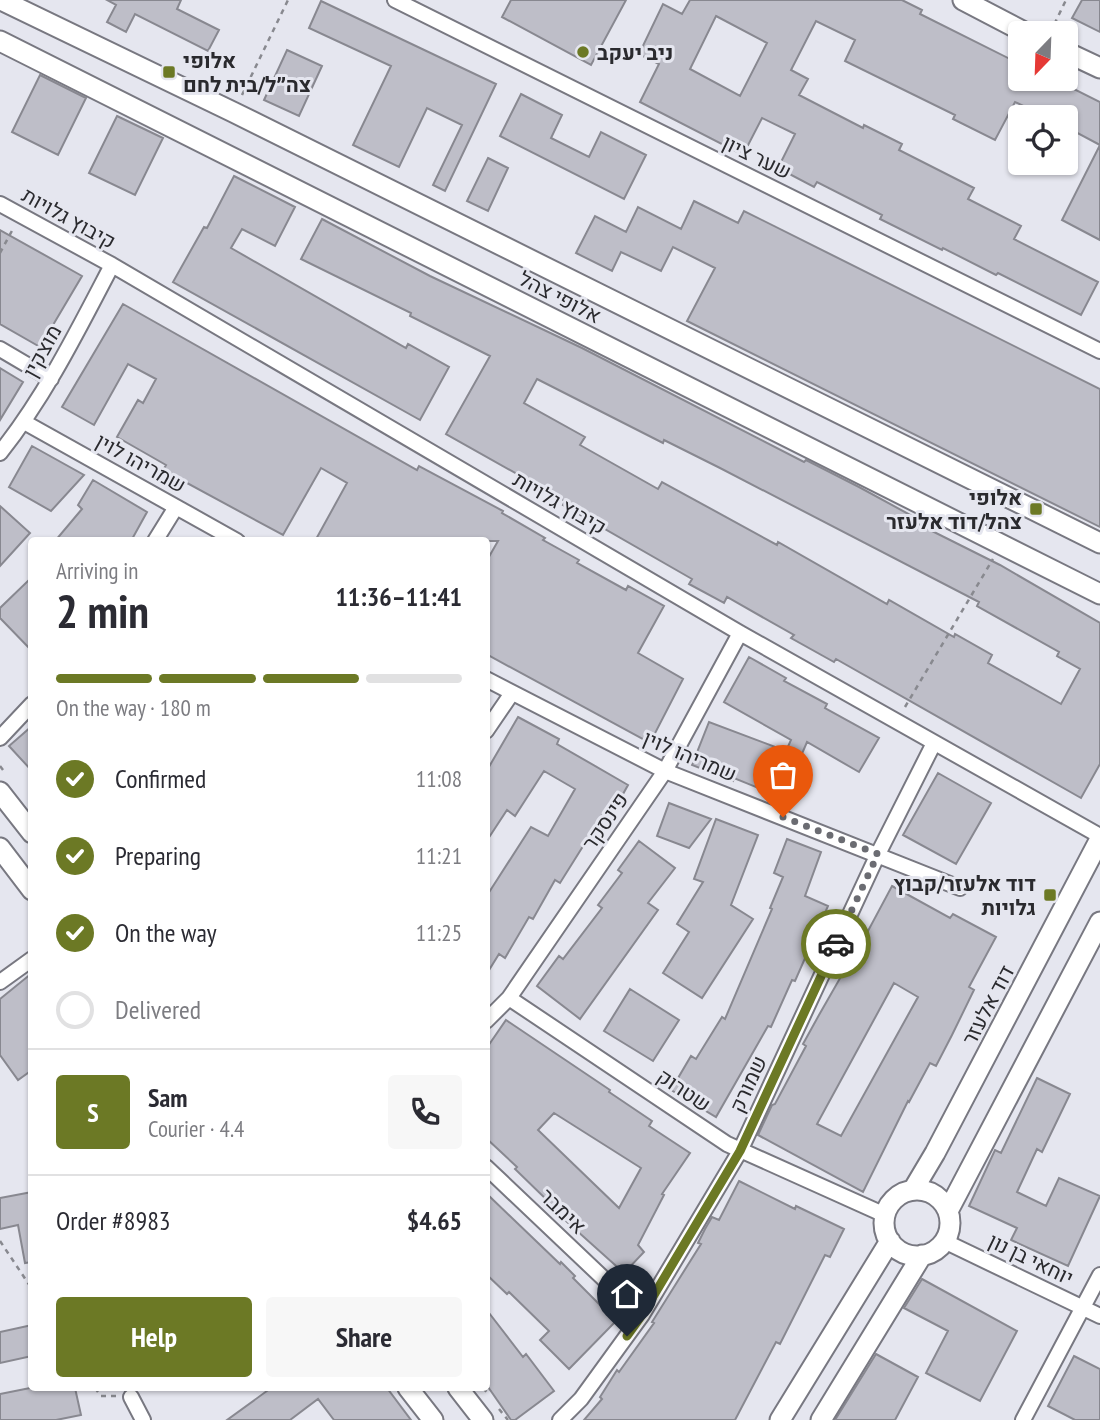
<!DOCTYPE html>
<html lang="en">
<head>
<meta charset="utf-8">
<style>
	body { margin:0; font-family:"PT Sans Narrow",Heebo,sans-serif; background:#f7f7f7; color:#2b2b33; height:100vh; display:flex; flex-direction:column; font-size:26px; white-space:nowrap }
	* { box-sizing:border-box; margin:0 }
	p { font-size:23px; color:#7c7c81 }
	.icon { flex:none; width:38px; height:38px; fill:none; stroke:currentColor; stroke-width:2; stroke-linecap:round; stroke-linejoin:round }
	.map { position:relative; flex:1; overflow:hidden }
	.side { position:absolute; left:28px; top:537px; width:462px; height:854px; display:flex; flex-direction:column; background:#fff; border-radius:7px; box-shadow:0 2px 5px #0004 }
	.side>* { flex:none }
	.needle { width:46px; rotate:203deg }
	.buttons { position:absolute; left:1008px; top:21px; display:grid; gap:14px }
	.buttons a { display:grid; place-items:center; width:70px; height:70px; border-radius:7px; background:#fff; box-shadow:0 2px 5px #0004; font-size:35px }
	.pin { position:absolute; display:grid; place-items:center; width:60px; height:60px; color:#fff; margin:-72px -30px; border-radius:50% 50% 50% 0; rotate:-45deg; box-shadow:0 0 7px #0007 }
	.pin .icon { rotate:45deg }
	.courier { position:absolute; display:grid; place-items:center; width:70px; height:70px; margin:-35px; border:5px solid #6c7925; border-radius:50%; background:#fff; color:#222; box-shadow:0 2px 9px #0007 }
	.overview em { font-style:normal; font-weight:800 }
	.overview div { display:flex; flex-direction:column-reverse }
	.overview { display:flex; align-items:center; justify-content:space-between; height:119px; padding:0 28px }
	h1 { font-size:46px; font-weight:800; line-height:52px }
	.bar { display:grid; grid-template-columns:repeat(4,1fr); gap:10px 7px; align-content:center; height:84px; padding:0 28px }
	.bar i { height:9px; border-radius:5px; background:#e1e1e2 }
	.bar .active { background:#6c7925 }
	.bar p { grid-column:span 4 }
	.line { display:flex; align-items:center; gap:18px; padding:0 28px; border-top:2px solid #e1e1e2 }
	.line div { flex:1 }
	.round { display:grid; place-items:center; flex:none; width:74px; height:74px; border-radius:7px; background:#f7f7f7 }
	ol { padding:0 28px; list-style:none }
	li { display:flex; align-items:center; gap:21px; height:77px }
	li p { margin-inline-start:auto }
	li .icon { padding:7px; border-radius:50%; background:#6c7925; color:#fff; stroke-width:4 }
	li:last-child { color:#7c7c81 }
	li i { width:38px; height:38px; border:4px solid #e1e1e2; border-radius:50% }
	.button { display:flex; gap:14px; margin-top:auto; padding:14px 28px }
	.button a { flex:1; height:80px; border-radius:7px; background:#6c7925; color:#fff; font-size:28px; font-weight:800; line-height:80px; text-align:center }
	.button a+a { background:#f7f7f7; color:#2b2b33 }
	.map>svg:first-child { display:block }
</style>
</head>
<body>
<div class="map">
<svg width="1100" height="1420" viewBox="0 0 1100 1420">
	<rect width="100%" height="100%" fill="#e5e6ef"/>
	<path fill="#bebec8" stroke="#888890" stroke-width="2" fill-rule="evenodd" d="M107,0H181L177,9L219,30L208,51L135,14L126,32L107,22L116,5Z
		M511,0H626L591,65L502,17Z
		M690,0H902L922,10L920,14L1020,64V79H1054L1100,102V145L1066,127V117H1046L1015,102L995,140L953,119L955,115L845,61L855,40L816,21L791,70L808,79L799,95L863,128L864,125L902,144L899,150L974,188L968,199L1021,226L1014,239L1098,282L1081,315L998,273L996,275L943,248L942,250L880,219L882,215L817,182L814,187L778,168L795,134L762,118L743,155L640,102L659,64L639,54L663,4L682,14ZM716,16L767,43L740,96L690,69Z
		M1082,0H1100V32L1072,18Z
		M321,1L496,84L445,191L433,185L462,125L427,108L399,167L353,145L391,66L309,28Z
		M287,50L322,66L299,116L264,100Z
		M40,75L86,98L58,155L12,132Z
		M521,94L562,115L551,138L589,157L601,132L646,155L624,199L500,136Z
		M117,116L163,138L135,195L89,173Z
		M1100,145V240L1062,220Z
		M488,158L508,168L488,211L467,201Z
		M234,176L295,207L275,246L242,229L231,248L406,348L408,344L449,367L420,420L173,282L204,227L207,228Z
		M694,201L738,223L744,211L1100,389V527L687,321L715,268L673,247L661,271L621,252L612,271L576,253L595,216L626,232L638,207L681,229Z
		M322,219L430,276L582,348L804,462L806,460L859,487L914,517L912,521L1000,565L1100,623V764L1081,798L836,659L834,662L791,638L794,635L727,597L724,603L689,584L692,579L563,505L565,501L446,434L490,356L410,316L411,313L301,259ZM537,379L663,443L664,440L720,468L979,602L977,606L1059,652L1057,656L1080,669L1061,704L988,663L992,655L955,634L954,637L889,600L887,604L778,542L777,545L662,482L658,489L580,445L585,437L524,403Z
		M0,230L82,276L40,347L0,324Z
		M123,304L417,470L419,466L503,511L502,513L545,538L543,540L579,560L577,563L626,590L628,586L664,606L638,653L683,679L650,743L486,654V562L498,541H315L347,483L321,468L283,535L163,470L166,465L117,437L138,400L143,403L156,379L128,364L94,425L62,407Z
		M0,368L23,382L0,420Z
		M32,446L84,475L51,511L9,487Z
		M93,480L147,512L131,541H55L82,509L78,505Z
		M0,506L30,533L0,566Z
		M32,577V651L0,618V608Z
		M749,657L786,678L784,681L827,704L825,708L879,738L859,772L807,742L783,798L734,778L733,781L692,765L709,722L786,751L791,740L724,702Z
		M518,717L559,739L557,744L628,785L613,812L607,808L560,883L555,880L533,919L529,917L505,958L499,954L486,975V897L531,827L548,836L575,789L544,771L515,816L507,810L486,842V772Z
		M32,726V771L9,746Z
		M938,773L991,803L956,864L903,835Z
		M669,803L711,819L689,848L657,836Z
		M716,819L758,835L731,905L753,919L702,998L663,973L689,932L677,924L703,882L694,879Z
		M787,839L821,852L805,896L828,906L795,981L792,980L771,1027L768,1026L716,1117L671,1090L691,1056L696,1059L722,1017L725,1019L772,909L770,908L783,877L774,873Z
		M639,841L675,868L648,903L658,910L580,1019L537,986L559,956L563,959L602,908L598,905L622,873L618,870Z
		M892,886L950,918L953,914L996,937L969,987L974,990L952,1035L936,1066L930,1063L909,1102L908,1101L863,1192L758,1135L772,1105L775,1104L806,1046L803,1044L819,1015L843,973L845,974ZM894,983L918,997L841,1136L817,1124Z
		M32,973V1070L18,1080L0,1055V999Z
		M630,989L679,1020L653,1061L604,1031Z
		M506,1020L610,1090L609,1092L652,1121L649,1126L690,1153L662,1194L664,1195L638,1245L644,1252L624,1273L547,1204L549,1202L515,1169L517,1167L486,1138V1049ZM554,1113L641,1168L619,1208L538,1130Z
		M1037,1078L1070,1094L1042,1152L1037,1149L1017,1192L1046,1206L1059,1178L1100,1196L1068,1266L1011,1240L1017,1228L969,1206L995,1150L1001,1153Z
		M739,1181L795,1209L796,1206L844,1229L830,1257L825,1255L780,1344L776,1342L735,1420H584L602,1399L600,1397L617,1370L619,1372L654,1323L652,1322L701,1244L698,1243L705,1229L712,1217L719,1220Z
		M32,1192V1262L25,1263L18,1225L0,1229V1198Z
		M486,1193L560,1264L561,1262L575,1276L573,1278L616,1321L569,1369L540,1340L549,1331L509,1292L507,1294L486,1274Z
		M922,1279L1017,1331L980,1401L926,1373L948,1331L904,1308Z
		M486,1309L523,1357L526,1354L554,1391L515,1420H511L486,1384Z
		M32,1325V1356L0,1363V1332Z
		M876,1354L918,1377L895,1420H835Z
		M1074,1356L1100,1369V1420H1075L1048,1406Z
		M30,1388H75L81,1415L56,1420H0V1394Z
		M271,1388H387L411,1420H334L318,1399L290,1420H227Z"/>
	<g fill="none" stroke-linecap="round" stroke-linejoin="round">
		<g stroke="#787881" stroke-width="18">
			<path id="street" d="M395,0L1100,351
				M0,204L112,265L740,633L1100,836
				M0,349L51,379
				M24,422L237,541
				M0,453C46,395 78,330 112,265
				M155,541L176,507
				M486,679L665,771L960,888
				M486,731L512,693
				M0,738L32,704
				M0,982L32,959
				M509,998L727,1144L885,1215
				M486,1021L509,998L665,771L740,633
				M486,1167L642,1315
				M944,1241L1100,1316
				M131,1397L143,1420
				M560,1420L581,1399L642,1315L740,1151L878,854L934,743
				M1023,1420L1100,1275"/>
		</g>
		<g stroke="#787881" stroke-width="23">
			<path id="secondary" d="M1,0L233,112L1100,543
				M963,0L1026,33
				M0,41L1100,594
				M1066,52L1100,68
				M0,792L32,833
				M0,848L32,890
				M913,1190L935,1153L1100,839
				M884 1223a33 33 0 1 1 66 0a33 33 0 1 1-66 0Z
				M948,1211L1100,922
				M408,1388L433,1420
				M458,1388L483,1420
				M780,1420L890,1241
				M821,1420L922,1255"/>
		</g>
		<path stroke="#88898f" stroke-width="2.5" stroke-dasharray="5 5" stroke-linecap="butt" d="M1050,33L1066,0
			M242,95L288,0
			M0,253L14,227
			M905,707L993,559
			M0,766L6,774
			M0,1241L32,1289
			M95,1388L101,1396H116
			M483,1388L489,1395
			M499,1409L508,1420"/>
		<use href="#street" stroke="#fff" stroke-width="14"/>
		<use href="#secondary" stroke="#fff" stroke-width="19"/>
	</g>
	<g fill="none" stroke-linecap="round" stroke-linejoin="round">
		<path stroke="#6b6c72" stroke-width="7" stroke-dasharray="0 12.6" d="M783,817L878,854L836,944"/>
		<path stroke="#6c7925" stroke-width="9" d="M627,1336L642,1315L740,1151L836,944"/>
	</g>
	<g fill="#6c7925" stroke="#e5e6ef" stroke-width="2.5">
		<circle cx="583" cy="52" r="7"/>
		<rect x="162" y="65" width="14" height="14" rx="3.5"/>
		<rect x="1029" y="502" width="14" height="14" rx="3.5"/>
		<rect x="1043" y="888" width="14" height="14" rx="3.5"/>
	</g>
	<g text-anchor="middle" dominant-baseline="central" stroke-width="6" stroke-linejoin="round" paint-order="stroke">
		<g font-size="21" font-weight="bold" fill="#2a2a2e" stroke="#e5e6ef" text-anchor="start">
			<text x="597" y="52">ניב יעקב</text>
			<text x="183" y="60">אלופי<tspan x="183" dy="24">צה״ל/בית לחם</tspan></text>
			<text x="1022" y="497" text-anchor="end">אלופי<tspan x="1022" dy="24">צהל/דוד אלעזר</tspan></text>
			<text x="1036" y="883" text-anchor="end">דוד אלעזר/קבוץ<tspan x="1036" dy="24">גלויות</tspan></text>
		</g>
		<g font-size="21" fill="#2a2a2e" stroke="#e5e6ef">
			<text transform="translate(757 157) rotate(26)">שער ציון</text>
			<text transform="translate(69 218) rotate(29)">קיבוץ גלויות</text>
			<text transform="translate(560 297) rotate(27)">אלופי צהל</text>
			<text transform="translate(42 351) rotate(-61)">מוצקין</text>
			<text transform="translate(141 463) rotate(29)">שמריהו לוין</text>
			<text transform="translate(560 503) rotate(30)">קיבוץ גלויות</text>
			<text transform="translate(690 756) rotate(23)">שמריהו לוין</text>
			<text transform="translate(605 821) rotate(-56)">פינסקר</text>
			<text transform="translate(988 1005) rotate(-62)">דוד אלעזר</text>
			<text transform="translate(748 1084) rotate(-65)">שמורק</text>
			<text transform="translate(684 1090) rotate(34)">שטרוק</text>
			<text transform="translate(563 1211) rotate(44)">אימבר</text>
			<text transform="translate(1031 1259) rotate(26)">יוחאי בן נון</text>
		</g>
	</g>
</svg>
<div class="buttons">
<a><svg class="needle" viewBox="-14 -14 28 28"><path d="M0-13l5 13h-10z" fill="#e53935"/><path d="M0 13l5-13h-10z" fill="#7c7c81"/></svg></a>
<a><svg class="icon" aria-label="locate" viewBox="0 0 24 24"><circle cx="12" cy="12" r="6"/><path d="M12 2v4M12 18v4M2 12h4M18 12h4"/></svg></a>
</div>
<div class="pin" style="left:783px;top:817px;background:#ea580c"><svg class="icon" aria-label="bag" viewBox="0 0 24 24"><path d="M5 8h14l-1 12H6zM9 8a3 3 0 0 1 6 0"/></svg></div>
<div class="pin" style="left:627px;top:1336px;background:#1f2937"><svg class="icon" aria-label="home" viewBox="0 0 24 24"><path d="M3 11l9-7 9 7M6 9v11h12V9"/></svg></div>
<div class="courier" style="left:836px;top:944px"><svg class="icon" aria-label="car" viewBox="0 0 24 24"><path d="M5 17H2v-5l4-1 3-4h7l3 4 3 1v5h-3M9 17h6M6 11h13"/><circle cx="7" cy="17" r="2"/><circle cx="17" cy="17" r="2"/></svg></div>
<section class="side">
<div class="overview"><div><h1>2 min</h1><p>Arriving in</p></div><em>11:36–11:41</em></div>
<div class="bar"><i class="active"></i><i class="active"></i><i class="active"></i><i></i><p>On the way · 180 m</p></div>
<ol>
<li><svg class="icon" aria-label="check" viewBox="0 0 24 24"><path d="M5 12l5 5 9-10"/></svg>Confirmed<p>11:08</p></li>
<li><svg class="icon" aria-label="check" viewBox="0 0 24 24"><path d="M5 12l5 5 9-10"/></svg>Preparing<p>11:21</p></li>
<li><svg class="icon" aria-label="check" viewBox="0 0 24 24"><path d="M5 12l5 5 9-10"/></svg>On the way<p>11:25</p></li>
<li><i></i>Delivered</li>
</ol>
<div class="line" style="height:126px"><b class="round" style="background:#6c7925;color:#fff">S</b><div><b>Sam</b><p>Courier · 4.4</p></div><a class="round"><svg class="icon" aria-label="phone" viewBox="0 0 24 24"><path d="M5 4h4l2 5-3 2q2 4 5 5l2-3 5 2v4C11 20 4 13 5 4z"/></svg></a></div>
<div class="line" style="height:91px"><div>Order #8983</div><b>$4.65</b></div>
<div class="button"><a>Help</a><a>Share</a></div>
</section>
</div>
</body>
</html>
